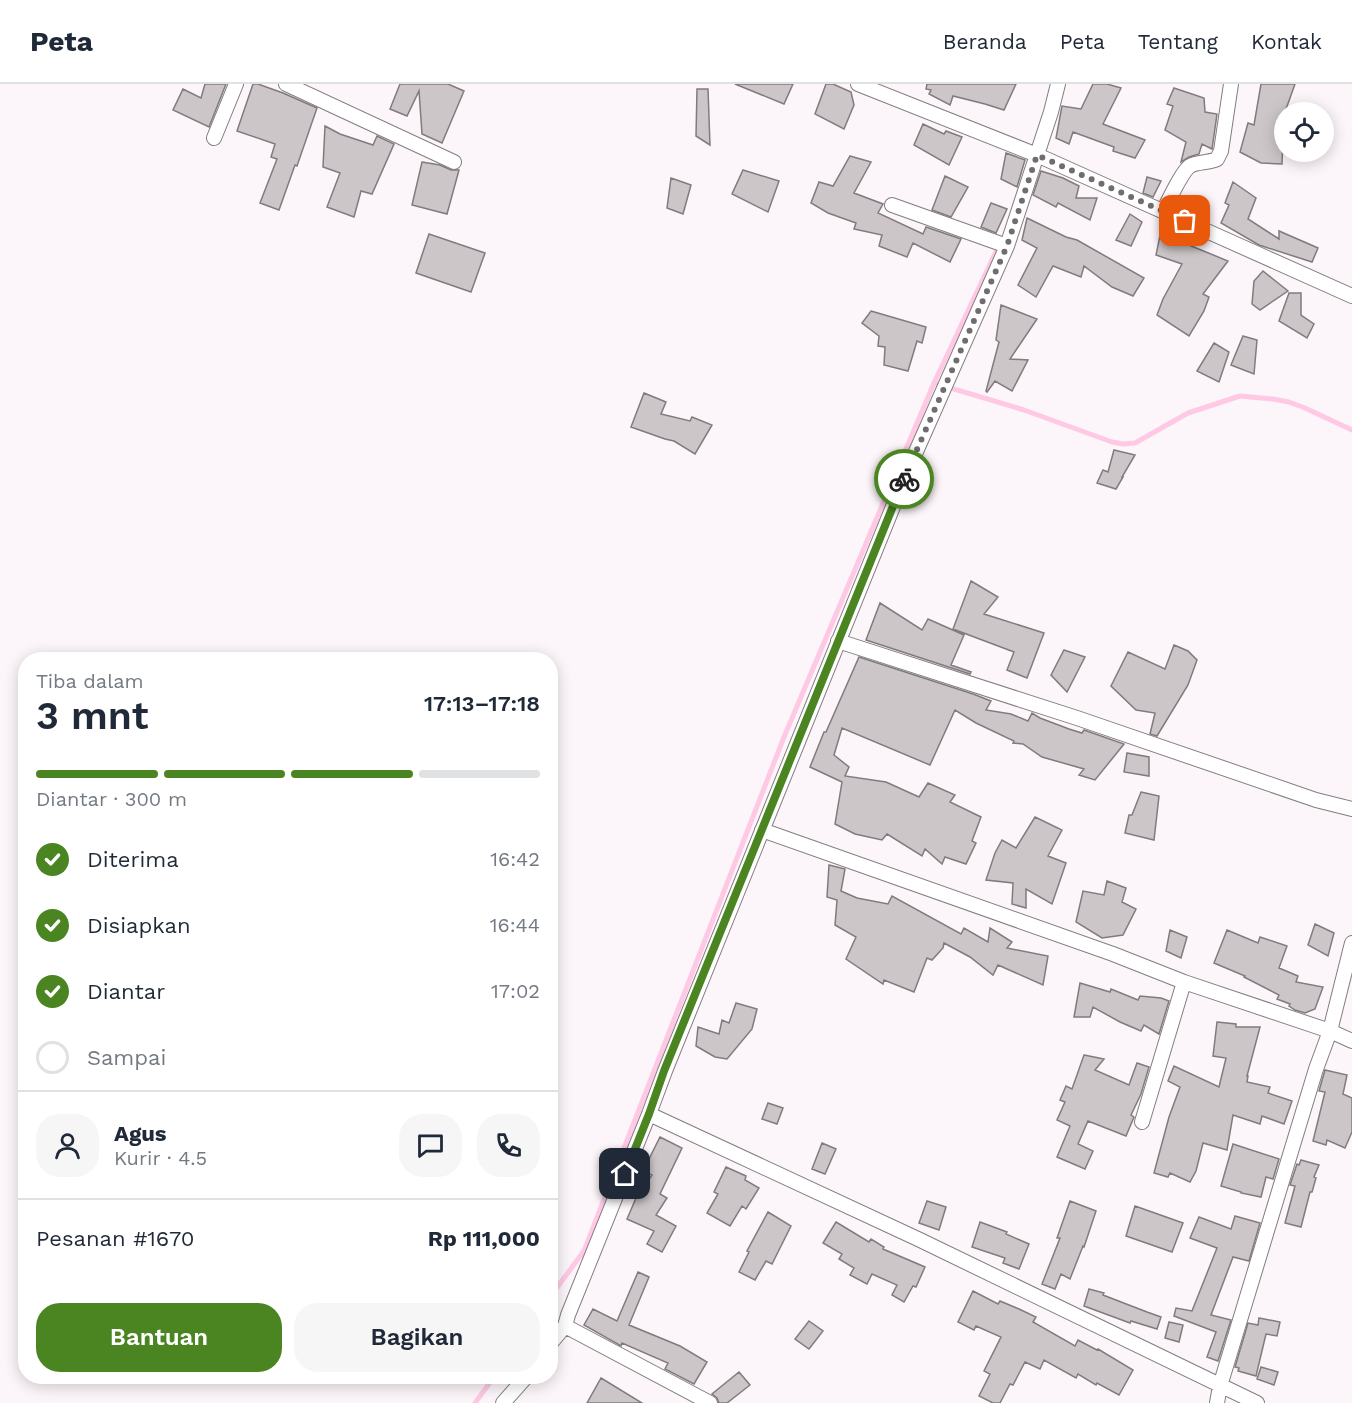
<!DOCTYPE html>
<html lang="id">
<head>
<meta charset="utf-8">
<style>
	body { margin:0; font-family:"Work Sans",sans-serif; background:#f6f6f7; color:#1f2937; height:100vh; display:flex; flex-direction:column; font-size:22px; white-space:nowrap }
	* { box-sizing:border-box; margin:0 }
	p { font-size:20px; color:#747a83 }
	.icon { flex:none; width:33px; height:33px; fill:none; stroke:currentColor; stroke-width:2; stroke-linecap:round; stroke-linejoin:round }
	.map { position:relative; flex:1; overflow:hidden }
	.sheet { position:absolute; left:18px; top:568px; width:540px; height:732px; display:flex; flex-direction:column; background:#fff; border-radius:24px; box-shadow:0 3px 15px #0003 }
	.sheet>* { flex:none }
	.controls { position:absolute; left:1274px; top:18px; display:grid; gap:12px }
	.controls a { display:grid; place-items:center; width:60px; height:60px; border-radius:50%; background:#fff; box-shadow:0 3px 15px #0003; font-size:30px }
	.pin { position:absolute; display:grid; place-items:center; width:51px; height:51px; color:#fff; margin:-26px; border-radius:12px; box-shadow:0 3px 9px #0006 }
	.courier { position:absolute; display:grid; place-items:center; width:60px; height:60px; margin:-30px; border:4px solid #4a8522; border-radius:50%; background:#fff; color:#222; box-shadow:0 2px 8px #0007 }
	.headline em { font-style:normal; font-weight:600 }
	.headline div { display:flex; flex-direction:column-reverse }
	.headline { display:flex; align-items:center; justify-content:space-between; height:102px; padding:0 18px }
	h1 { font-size:39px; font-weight:600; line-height:45px }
	.bar { display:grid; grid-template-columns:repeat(4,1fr); gap:9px 6px; align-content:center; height:72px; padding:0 18px }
	.bar i { height:8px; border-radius:4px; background:#e0e1e3 }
	.bar .on { background:#4a8522 }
	.bar p { grid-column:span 4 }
	.line { display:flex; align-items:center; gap:15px; padding:0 18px; border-top:2px solid #e0e1e3 }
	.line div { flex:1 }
	.round { display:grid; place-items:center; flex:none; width:63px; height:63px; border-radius:24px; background:#f6f6f7 }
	ol { padding:0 18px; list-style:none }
	li { display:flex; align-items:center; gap:18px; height:66px }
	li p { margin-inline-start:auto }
	li .icon { padding:6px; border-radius:50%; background:#4a8522; color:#fff; stroke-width:4 }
	li:last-child { color:#747a83 }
	li i { width:33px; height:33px; border:3px solid #e0e1e3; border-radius:50% }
	.button { display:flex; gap:12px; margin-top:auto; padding:12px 18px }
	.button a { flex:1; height:69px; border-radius:24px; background:#4a8522; color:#fff; font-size:24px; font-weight:600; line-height:69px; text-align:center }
	.button a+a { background:#f6f6f7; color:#1f2937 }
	header { display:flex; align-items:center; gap:36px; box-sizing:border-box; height:84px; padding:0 30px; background:#fff; border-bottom:2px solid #e0e1e3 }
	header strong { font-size:28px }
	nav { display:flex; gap:33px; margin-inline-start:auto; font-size:21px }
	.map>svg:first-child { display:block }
</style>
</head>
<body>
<header>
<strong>Peta</strong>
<nav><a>Beranda</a><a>Peta</a><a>Tentang</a><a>Kontak</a></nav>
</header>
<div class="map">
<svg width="1352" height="1319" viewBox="0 0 1352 1319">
	<rect width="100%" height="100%" fill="#fcf5f9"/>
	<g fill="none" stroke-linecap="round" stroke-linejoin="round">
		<path stroke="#ffc9e6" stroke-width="5" d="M934,299L1024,326L1112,358L1123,360L1135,359L1188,329L1240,312L1273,315L1289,318L1305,324L1352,346
			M550,1213L584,1167L784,653L934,299L1000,159
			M475,1319L494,1293"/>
	</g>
	<path fill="#cdc6c9" stroke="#817a7e" stroke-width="1.5" d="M205,0H226L209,43L173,26L183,5L201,14Z
		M253,0H258L283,9L317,24L297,82L295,81L279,126L260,119L277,75L271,73L275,60L237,47Z
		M400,0H448L464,7L442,59L422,50L419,7L407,32L390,25Z
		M735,0H793L784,20Z
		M826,0H833L851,8L854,21L844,45L815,30Z
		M927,0H1016L1004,26L985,20L953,12L950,21L929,10L931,6L926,5Z
		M1093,0H1107L1121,4L1103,40L1145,56L1135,74L1113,67L1114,63L1073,48L1069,60L1056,54L1062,22L1081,25Z
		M1261,0H1295L1285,28H1284L1282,80L1261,79L1240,68L1248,39L1254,41Z
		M1174,4L1204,14L1205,28L1217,30L1212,65L1202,60L1199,70L1189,73L1181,78L1186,58L1165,46L1173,22L1167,20Z
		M697,5H708L710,61L696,52Z
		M923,40L944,50L946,47L962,53L949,81L914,61Z
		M325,42L340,50L373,61L377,52L394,60L372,110L361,107L354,133L327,123L340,89L323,83Z
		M1006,69L1025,76L1017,103L1001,95Z
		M850,72L871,78L854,109L883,120L878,129L923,150L926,143L961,155L950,178L913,159L907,173L879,162L882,151L854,145L856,139L828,129L811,119L819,98L833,102Z
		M422,78L440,81L451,86H459L447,130L412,121Z
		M743,86L779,97L768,128L732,110Z
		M1041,87L1063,94L1079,102L1076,114H1097L1090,136L1058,119L1056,123L1033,111Z
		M945,92L968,103L951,133L932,126Z
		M1147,93L1161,97L1153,113L1143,109Z
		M671,94L691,101L683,130L667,124Z
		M1233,98L1256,114L1248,135L1279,155V147L1318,164L1312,178L1259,161L1221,139L1229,121L1225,119Z
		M991,119L1007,125L996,149L981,143Z
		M1130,130L1142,138L1131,162L1116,156Z
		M1027,134L1066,153L1077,156L1144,194L1133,212L1112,203L1084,182L1081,193L1053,182L1036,213L1018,201L1037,164L1022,156Z
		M1162,142L1185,157L1184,159L1228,177L1203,210L1209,213L1204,227L1189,252L1157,231L1163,215L1182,180L1156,171Z
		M429,150L485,169L471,208L416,189Z
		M1263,187L1288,207L1260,226L1252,220L1254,197Z
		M1289,209H1301V231L1314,240L1307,254L1279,237Z
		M1001,221L1037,235L1010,275L1028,276L1012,307L995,297L987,308L986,307L999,258L996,256Z
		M871,227L926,243L922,259L917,257L908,287L884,281L885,263L878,262L879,252L862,239Z
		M1243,252L1257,256L1254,290L1231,281Z
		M1214,259L1229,268L1219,298L1197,287Z
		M644,309L666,318L661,330L690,337L692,333L712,341L695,370L674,357L665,355L631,343Z
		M1114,366L1135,371L1122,393H1123L1116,405L1097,399L1103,386L1108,388Z
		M971,497L998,513L984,530L1044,549L1027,594L1007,586L1014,568L953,545Z
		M880,519L922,546L928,535L964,551L951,581L971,588L970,590L866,556Z
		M1174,561L1188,567L1197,576L1188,601L1157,652L1150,650L1155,629L1136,626L1111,602L1128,568L1165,585Z
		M1064,566L1085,573L1067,608L1051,591Z
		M859,573L973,610L991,617L986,626L1011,630L1028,637L1032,629L1040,634L1069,645L1082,649L1084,646L1124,660L1095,696L1079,691L1084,685L1042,673L1023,660L1013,659L1014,657L976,639L955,626L930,681L842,644L834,671L849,683L845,692L886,698L919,713L928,699L955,711L950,718L981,733L972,757L976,759L966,780L945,773L942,780L925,765L922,772L887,750L882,756L855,750L835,740L842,698L810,683L824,648H826Z
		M1127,669L1149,673V692L1124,688Z
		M1141,708L1159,712L1154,756L1125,749L1129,731H1132Z
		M1035,733L1062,746L1048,772L1066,779L1052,820L1026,805V824L1012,820L1013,799L986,796L995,769L1002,756L1016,764Z
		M829,781L845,785L841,807L857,814L888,820L892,812L961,850L964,844L988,858L990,844L1012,858L1007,864L1048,872L1043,901L998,881L993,891L970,873L944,859L943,864L932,876L927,874L914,908L884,896L883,900L846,875L856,853L835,841L837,816L827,813Z
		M1107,797L1126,804L1122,818L1136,825L1123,851L1102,854L1076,838L1083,807L1104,811Z
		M1315,840L1334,849L1328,872L1308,861Z
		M1170,846L1187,853L1181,874L1166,867Z
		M1227,846L1258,859L1260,853L1287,862L1279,884L1298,892L1296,898L1323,903L1315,925L1305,929L1295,926L1289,922L1290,920L1277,915L1279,911L1244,893L1245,892L1214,879Z
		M1080,899L1110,908L1111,905L1138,916L1140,912L1161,914L1169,917L1159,950L1144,941L1141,947L1120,938L1093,923L1090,933H1074Z
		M736,919L757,925L752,945L727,975L715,973L696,962L698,943L719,950L722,936L729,939Z
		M1217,938L1236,940V943H1260L1247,992H1248L1247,998L1270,1003L1268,1009L1292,1017L1284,1040L1262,1032L1260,1040L1233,1031L1227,1066L1203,1059L1196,1087L1190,1098L1170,1089L1168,1093L1154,1089L1169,1033L1180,1003L1168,997L1174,982L1219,1003L1226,974L1213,972Z
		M1084,971L1104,975L1095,986L1129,1001L1137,979L1149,983L1141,1010L1131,1031L1134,1033L1126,1052L1088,1037L1078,1060L1093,1067L1085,1085L1057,1073L1070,1042L1057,1036L1065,1018L1060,1016L1066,1002L1072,1005Z
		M1325,986L1347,991L1343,1010L1352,1014V1048L1345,1064L1327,1056L1326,1061L1313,1057L1325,1008L1319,1007Z
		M768,1019L783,1024L777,1040L762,1035Z
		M660,1053L682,1064L660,1110L667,1114L656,1131L676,1142L662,1168L647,1160L654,1147L627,1135L636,1114L652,1091L643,1087Z
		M822,1059L836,1065L825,1090L812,1085Z
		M1233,1060L1279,1075L1273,1095L1266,1093L1261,1113L1241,1109V1108L1221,1102Z
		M1301,1076L1319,1081L1314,1093L1316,1094L1312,1108H1310L1301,1143L1285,1139L1295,1102L1290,1101L1297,1080L1299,1081Z
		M726,1083L746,1092L745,1096L759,1104L746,1125L742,1122L730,1142L707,1129L718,1110L714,1108Z
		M927,1117L946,1123L939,1146L919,1139Z
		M1070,1117L1096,1127L1084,1163L1083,1162L1070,1195L1061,1190L1055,1205L1042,1200L1060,1154H1057Z
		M1135,1122L1183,1139L1172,1168L1126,1152Z
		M768,1128L791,1142L772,1180L766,1177L755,1196L739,1188L749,1168L747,1167Z
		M1235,1132L1260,1139L1249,1177L1233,1173L1211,1231L1231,1236L1218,1277L1207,1273L1216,1248L1174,1232L1176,1224L1192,1227L1217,1164L1190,1154L1199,1133L1231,1145Z
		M836,1138L869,1158L871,1155L884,1163L883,1165L925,1183L916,1203L913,1202L904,1218L892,1211L897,1201L872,1190L867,1200L850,1191L854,1184L839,1175L842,1170L823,1159Z
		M980,1138L1007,1148L1006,1150L1029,1160L1019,1185L1003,1179L1005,1174L972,1163Z
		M638,1188L649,1193L629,1241L680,1262L707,1278L694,1300L665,1285L668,1279L622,1259L621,1262L584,1241L593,1225L617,1237Z
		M1089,1205L1104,1209L1103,1211L1147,1228L1161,1233L1157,1245L1131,1237L1130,1239L1084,1222Z
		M973,1207L998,1220L1000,1217L1019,1225L1036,1233L1033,1238L1075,1262L1078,1256L1097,1266L1098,1265L1133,1286L1119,1311L1097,1299L1096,1301L1078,1290L1076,1294L1044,1276L1040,1285L1025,1278L1013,1301L1010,1300L1000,1319H993L979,1312L990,1290L984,1287L1001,1253L976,1242L974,1246L958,1238Z
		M1259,1234L1280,1238L1277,1252L1266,1250L1256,1292L1238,1287L1239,1284L1235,1283L1248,1239L1258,1241Z
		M809,1237L823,1247L809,1265L795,1255Z
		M1169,1238L1183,1241L1179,1258L1165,1254Z
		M1261,1283L1278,1288L1274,1301L1257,1295Z
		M739,1288L750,1301L727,1319H719L717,1314L712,1310Z
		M601,1294L642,1319H587Z"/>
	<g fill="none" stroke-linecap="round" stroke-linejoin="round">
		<g stroke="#837d80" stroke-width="16">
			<path id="minor" d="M286,0L454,78
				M858,0L1037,71L1352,212
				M214,54L236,0
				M892,121L1007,162
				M1163,127C1168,118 1182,87 1190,82C1196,78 1209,79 1217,75L1221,67L1231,0
				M838,557L1077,634L1316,716L1352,725
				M762,746L1113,870L1184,898L1330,947L1352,957
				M649,1030L918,1155L1257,1319
				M1142,1038L1184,898
				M565,1242L710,1319
				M550,1260L565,1242L568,1231L649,1030L665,987L907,388L1007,162L1051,28L1058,0
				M503,1319L526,1293
				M1217,1319L1220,1302L1316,985L1330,947L1352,859"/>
		</g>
		<use href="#minor" stroke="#fff" stroke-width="14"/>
	</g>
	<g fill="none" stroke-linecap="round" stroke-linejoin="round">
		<path stroke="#706c6f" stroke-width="6" stroke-dasharray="0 10.8" d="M904,395L1007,162L1037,71L1185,137"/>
		<path stroke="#4a8522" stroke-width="8" d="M625,1090L649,1030L664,987L904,395"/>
	</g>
</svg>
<div class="controls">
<a><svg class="icon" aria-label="locate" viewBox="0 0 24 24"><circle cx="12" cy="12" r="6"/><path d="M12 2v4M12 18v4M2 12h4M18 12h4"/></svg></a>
</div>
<div class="pin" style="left:1185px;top:137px;background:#ea580c"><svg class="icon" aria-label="bag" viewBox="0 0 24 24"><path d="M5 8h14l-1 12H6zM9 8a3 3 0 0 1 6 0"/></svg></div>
<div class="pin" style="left:625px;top:1090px;background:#1f2937"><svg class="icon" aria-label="home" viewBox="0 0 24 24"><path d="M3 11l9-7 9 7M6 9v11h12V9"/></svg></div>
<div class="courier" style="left:904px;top:395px"><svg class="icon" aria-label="bike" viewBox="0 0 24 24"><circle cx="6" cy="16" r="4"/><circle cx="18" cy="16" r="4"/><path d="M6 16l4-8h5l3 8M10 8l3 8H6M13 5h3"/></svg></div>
<section class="sheet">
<div class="headline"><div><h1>3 mnt</h1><p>Tiba dalam</p></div><em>17:13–17:18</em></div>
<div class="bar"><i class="on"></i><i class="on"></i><i class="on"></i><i></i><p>Diantar · 300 m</p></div>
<ol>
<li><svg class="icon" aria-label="check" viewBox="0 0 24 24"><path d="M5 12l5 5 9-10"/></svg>Diterima<p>16:42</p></li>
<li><svg class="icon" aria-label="check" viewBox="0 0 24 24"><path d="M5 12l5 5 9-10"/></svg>Disiapkan<p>16:44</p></li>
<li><svg class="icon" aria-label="check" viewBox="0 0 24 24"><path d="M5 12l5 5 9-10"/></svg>Diantar<p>17:02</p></li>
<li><i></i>Sampai</li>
</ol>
<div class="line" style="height:108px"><a class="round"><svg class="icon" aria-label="person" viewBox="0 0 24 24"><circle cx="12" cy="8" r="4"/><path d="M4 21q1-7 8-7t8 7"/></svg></a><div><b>Agus</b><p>Kurir · 4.5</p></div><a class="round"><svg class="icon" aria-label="chat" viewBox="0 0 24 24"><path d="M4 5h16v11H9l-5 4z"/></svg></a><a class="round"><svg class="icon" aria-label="phone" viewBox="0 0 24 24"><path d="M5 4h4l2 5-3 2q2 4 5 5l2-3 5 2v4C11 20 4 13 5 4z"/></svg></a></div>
<div class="line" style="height:78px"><div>Pesanan #1670</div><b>Rp 111,000</b></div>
<div class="button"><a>Bantuan</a><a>Bagikan</a></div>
</section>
</div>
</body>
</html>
